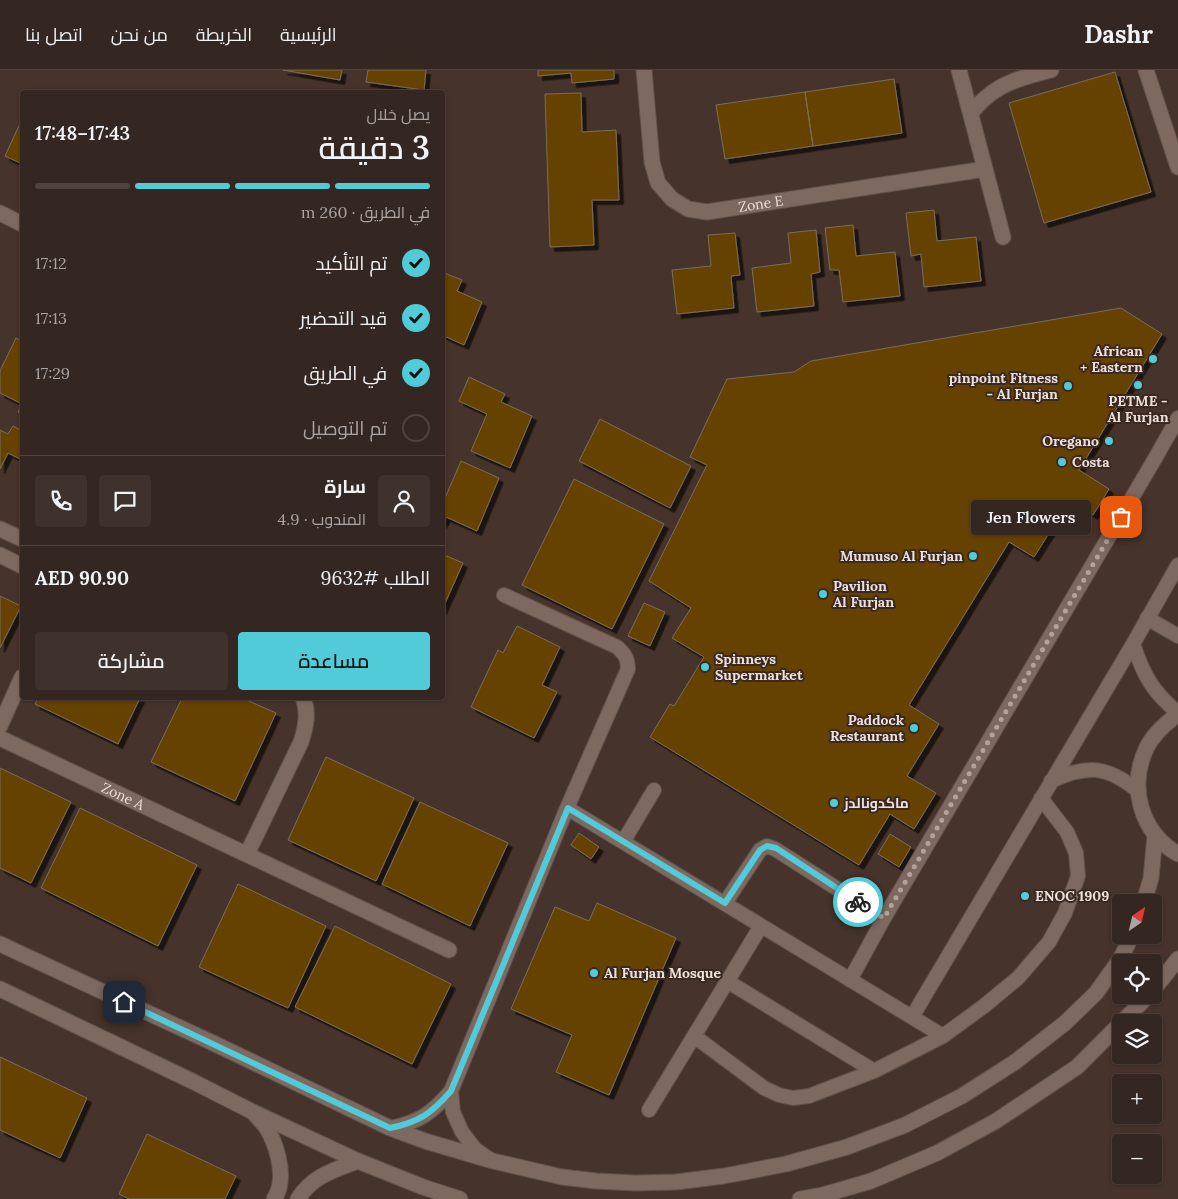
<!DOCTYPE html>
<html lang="ar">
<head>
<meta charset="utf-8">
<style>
	body { margin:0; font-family:Lora,Cairo,serif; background:#3f322d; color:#f1f3f6; direction:rtl; height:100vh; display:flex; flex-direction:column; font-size:19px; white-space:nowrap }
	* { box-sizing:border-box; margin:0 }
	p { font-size:16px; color:#a9a5a5 }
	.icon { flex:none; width:28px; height:28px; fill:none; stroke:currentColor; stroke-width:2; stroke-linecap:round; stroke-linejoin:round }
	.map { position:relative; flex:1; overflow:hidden; direction:ltr }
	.side { position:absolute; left:20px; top:20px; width:425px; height:610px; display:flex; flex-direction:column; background:#342620; border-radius:5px; box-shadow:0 1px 4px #0004,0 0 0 1px #4e433e; direction:rtl }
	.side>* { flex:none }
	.needle { width:32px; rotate:34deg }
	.fabs { position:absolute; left:1112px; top:824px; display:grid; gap:10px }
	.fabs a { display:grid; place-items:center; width:50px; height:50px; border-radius:5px; background:#342620; box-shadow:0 1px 4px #0004,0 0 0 1px #4e433e; font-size:25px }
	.pin { position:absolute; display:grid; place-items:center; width:42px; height:42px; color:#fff; margin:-21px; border-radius:10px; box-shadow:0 2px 8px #0006 }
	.courier { position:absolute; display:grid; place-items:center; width:50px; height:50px; margin:-25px; border:4px solid #52cbd9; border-radius:50%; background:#fff; color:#222; box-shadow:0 1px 6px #0007 }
	.bubble { position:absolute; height:35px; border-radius:5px; background:#342620; box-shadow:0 1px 4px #0004,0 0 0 1px #4e433e; font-size:16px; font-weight:600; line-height:35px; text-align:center; direction:rtl }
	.head em { font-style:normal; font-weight:600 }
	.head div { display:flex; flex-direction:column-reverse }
	.head { display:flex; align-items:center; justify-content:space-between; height:85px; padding:0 15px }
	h1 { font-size:32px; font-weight:600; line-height:38px }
	.bar { display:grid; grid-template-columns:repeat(4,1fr); gap:8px 5px; align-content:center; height:60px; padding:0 15px }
	.bar i { height:6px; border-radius:4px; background:#4e433e }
	.bar .selected { background:#52cbd9 }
	.bar p { grid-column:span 4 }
	.line { display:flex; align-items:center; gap:12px; padding:0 15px; border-top:1px solid #4e433e }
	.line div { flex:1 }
	.round { display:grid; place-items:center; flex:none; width:52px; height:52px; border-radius:5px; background:#3f322d }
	ol { padding:0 15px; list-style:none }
	li { display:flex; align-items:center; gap:15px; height:55px }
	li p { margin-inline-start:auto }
	li .icon { padding:5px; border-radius:50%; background:#52cbd9; color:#111; stroke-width:4 }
	li:last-child { color:#a9a5a5 }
	li i { width:28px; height:28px; border:2px solid #4e433e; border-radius:50% }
	.action { display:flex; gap:10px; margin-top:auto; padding:10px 15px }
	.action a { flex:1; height:58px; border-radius:5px; background:#52cbd9; color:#111; font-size:20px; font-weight:600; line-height:58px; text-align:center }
	.action a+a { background:#3f322d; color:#f1f3f6 }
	header { display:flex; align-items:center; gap:30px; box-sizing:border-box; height:70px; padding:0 25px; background:#342620; border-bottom:1px solid #4e433e }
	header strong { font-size:24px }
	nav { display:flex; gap:28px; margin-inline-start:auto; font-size:18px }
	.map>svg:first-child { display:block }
</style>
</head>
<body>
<header>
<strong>Dashr</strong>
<nav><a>الرئيسية</a><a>الخريطة</a><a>من نحن</a><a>اتصل بنا</a></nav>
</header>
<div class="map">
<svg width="1178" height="1129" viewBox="0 0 1178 1129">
	<defs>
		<filter id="shadow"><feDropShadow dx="4.5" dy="4.5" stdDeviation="0" flood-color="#0009"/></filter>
	</defs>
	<rect width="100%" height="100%" fill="#46332b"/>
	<path fill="#664303" stroke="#7a6d5b" filter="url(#shadow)" d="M283,0H342L340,10Z
		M368,0H426L424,20L366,12Z
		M538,0H614V9L572,13L571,3L538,6Z
		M1115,2L1151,122L1044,153L1009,33Z
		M894,9L902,63L813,76L805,22Z
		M805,22L813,76L725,89L716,35Z
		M581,23L582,62L616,60L619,130H592L594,175L550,177L545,24Z
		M22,49V94L5,86Z
		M934,140L937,171L976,167L981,211L924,217L921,184L911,186L906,143Z
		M853,155L856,186L895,182L900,226L843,232L839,200H830L825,158Z
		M816,160L820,202L811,204L814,236L757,242L752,198L791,193L788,163Z
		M735,163L740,205L731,206L734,238L677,244L672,200L711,196L708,165Z
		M442,202L462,210L457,221L482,232L464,275L442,265Z
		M1121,238L1162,264L1079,400L1109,419L1093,445L1070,430L1034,487L1009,472L909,635L939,654L907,706L936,723L914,759L890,744L859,795L650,667L670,634L674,636L704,587L672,568L691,538L649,511L707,395L690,387L727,309L794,302L811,291Z
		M16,268L22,271V344L18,342L22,334L0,323V301Z
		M469,307L505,324L501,332L532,346L510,398L471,381L487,344L459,331Z
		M600,349L691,396L670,438L579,391Z
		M13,356L22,361V390L8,383L0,399V360L8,364Z
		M461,391L499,408L477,461L446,447L442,454V427L445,428Z
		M574,409L664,454L612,559L522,515Z
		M442,484L463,493L442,540Z
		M0,526L21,536L0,578Z
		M644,533L665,542L650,576L628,566Z
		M517,556L560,577L542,615L557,622L534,668L471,637L498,580L503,583Z
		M38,628H140L118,674L35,634Z
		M182,628H242L276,643L235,731L151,692Z
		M326,687L414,728L376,811L288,770Z
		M0,698L71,732L31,813L0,798Z
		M420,732L508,773L470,856L382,814Z
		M80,738L197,795L158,876L41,818Z
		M579,763L599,777L591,789L571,775Z
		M890,764L911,777L899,797L878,784Z
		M238,814L326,856L288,938L199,897Z
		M597,833L676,868L609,1025L556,1002L572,965L511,939L555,837L589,851Z
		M335,856L451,914L412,994L295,937Z
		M0,987L87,1028L60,1088L0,1060Z
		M147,1064L236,1106L225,1129H129L119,1124Z"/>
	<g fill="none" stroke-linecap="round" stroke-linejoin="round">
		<g stroke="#61514b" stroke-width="16">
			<path id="service" d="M1147,548L1178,566
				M1133,574C1144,606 1152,621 1178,643
				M1051,711C1087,694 1107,696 1137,720
				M567,738L943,966
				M623,772L654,720
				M725,833L760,780L767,776L775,779L872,841L884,848
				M850,910L884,848L1153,392L1178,348
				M727,911L874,1001
				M912,947L1133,574L1178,495
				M694,966L764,1018L779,1025L793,1028L809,1026L874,1001L943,966L984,936L1018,908L1049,872L1065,843L1078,806L1076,783L1067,762L1041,728
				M451,1021L453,1042L462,1062L475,1079L489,1089
				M649,1040L761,856
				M390,1058C419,1052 431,1044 451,1021L567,738L628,599C628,589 625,584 617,577L504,525"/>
		</g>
		<g stroke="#61514b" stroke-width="17">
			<g id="minor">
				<path id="s1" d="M644,0L652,92L658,113L672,129L688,139L707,142L985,99"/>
				<path d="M959,0L1003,167"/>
				<path d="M1146,0L1178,97"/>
				<path d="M971,43C976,37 981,31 988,26C1005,11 1029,6 1051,0"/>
				<path d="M0,143L22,154"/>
				<path d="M0,459L22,469"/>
				<path d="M0,485L22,496"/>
				<path d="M0,656L22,607"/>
				<path id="s2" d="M0,668L449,880"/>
				<path d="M247,784L301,672C306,657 309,642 303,628"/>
				<path d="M253,1042C257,1047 262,1052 266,1057C276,1073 284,1100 279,1118C278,1122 276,1126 274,1129"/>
				<path d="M298,1129C312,1106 334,1100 358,1091"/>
			</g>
		</g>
		<g stroke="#61514b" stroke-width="17">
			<path id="tertiary" d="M1178,644C1166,653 1154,663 1147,677C1128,716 1140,762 1178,784
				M1144,832L1151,808L1155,765
				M0,874L213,973L390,1058L425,1071L493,1091L562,1107L596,1111L635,1113L676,1112L724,1106L786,1094L847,1077L905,1055L962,1026L1015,992L1065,953L1096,923L1121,888L1132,865
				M0,919L194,1012L253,1042L358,1091L423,1117L460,1129
				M1154,919L1178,889
				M1122,952L1149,925
				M800,1129L823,1125L871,1111L937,1083L996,1051L1077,997L1121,953"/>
		</g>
		<use href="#service" stroke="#7e6960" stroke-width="14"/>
		<use href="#minor" stroke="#7e6960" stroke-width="15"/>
		<use href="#tertiary" stroke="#7e6960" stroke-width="15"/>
	</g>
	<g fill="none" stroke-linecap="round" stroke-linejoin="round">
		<path stroke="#b2a39d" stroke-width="5" stroke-dasharray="0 9" d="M858,832L884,848L1121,447"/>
		<path stroke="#52cbd9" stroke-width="6" d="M124,932L390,1058C419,1052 431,1044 451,1021L568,738L725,833L760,780L767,776L776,778L858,832"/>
	</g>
	<g fill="#52cbd9" stroke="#3b2921" stroke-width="2">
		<circle cx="1153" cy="289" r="5"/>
		<circle cx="1138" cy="315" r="5"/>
		<circle cx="1068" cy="316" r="5"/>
		<circle cx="1109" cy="371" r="5"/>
		<circle cx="1062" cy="392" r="5"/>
		<circle cx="973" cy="486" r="5"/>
		<circle cx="823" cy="524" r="5"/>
		<circle cx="705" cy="597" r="5"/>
		<circle cx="914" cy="658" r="5"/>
		<circle cx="834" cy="733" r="5"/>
		<circle cx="1025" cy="826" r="5"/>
		<circle cx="594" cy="903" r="5"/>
	</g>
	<g text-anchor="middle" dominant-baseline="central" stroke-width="4" stroke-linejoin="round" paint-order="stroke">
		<g font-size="14" fill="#ece0db" stroke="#3b2921">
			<text stroke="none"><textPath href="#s1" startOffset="228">Zone E</textPath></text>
			<text stroke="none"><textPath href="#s2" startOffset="136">Zone A</textPath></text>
		</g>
		<g font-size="14" font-weight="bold" fill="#ece0db" stroke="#3b2921" text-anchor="start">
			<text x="1143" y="281" text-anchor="end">African<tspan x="1143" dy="16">+ Eastern</tspan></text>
			<text x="1058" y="308" text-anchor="end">pinpoint Fitness<tspan x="1058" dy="16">- Al Furjan</tspan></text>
			<text x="1138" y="331" text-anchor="middle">PETME -<tspan x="1138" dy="16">Al Furjan</tspan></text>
			<text x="1099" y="371" text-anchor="end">Oregano</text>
			<text x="1072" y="392">Costa</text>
			<text x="963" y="486" text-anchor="end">Mumuso Al Furjan</text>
			<text x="833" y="516">Pavilion<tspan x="833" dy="16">Al Furjan</tspan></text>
			<text x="715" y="589">Spinneys<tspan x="715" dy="16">Supermarket</tspan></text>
			<text x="904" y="650" text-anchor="end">Paddock<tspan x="904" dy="16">Restaurant</tspan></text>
			<text x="844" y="733">ماكدونالدز</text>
			<text x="1035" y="826">ENOC 1909</text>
			<text x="604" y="903">Al Furjan Mosque</text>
		</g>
	</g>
</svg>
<div class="fabs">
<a><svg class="needle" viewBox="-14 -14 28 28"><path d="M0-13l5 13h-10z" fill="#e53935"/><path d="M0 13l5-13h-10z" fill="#a9a5a5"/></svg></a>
<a><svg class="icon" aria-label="locate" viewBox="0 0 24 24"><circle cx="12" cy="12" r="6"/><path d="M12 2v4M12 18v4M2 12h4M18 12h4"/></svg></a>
<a><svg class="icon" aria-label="layers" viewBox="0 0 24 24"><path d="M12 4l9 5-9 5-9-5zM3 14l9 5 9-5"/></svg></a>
<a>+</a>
<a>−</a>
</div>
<div class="pin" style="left:1121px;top:447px;background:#ea580c"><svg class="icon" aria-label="bag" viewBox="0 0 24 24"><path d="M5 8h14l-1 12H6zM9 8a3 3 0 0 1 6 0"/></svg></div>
<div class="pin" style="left:124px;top:932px;background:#1f2937"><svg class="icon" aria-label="home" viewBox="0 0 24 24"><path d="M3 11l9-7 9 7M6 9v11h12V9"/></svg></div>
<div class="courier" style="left:858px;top:832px"><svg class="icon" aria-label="bike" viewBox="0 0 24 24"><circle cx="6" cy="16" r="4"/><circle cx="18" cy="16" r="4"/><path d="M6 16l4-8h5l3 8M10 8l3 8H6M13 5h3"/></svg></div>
<div class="bubble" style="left:971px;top:430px;width:120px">Jen Flowers</div>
<section class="side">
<div class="head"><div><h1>3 دقيقة</h1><p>يصل خلال</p></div><em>17:43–17:48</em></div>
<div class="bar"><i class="selected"></i><i class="selected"></i><i class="selected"></i><i></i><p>في الطريق · 260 m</p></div>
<ol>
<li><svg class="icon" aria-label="check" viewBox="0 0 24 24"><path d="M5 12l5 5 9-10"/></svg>تم التأكيد<p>17:12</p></li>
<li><svg class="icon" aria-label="check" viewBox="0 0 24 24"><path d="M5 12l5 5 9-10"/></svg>قيد التحضير<p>17:13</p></li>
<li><svg class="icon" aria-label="check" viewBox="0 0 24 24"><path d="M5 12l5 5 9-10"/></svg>في الطريق<p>17:29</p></li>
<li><i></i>تم التوصيل</li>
</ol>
<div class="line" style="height:90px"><a class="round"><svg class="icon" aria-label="person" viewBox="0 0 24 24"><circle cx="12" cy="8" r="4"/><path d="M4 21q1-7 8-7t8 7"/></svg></a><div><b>سارة</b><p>المندوب · 4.9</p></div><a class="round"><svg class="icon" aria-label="chat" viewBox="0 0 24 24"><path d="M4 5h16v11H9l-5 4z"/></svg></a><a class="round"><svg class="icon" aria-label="phone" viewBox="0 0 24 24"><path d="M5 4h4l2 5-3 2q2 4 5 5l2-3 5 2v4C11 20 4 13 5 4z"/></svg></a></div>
<div class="line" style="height:65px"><div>الطلب #9632</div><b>AED 90.90</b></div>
<div class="action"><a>مساعدة</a><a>مشاركة</a></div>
</section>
</div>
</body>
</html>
